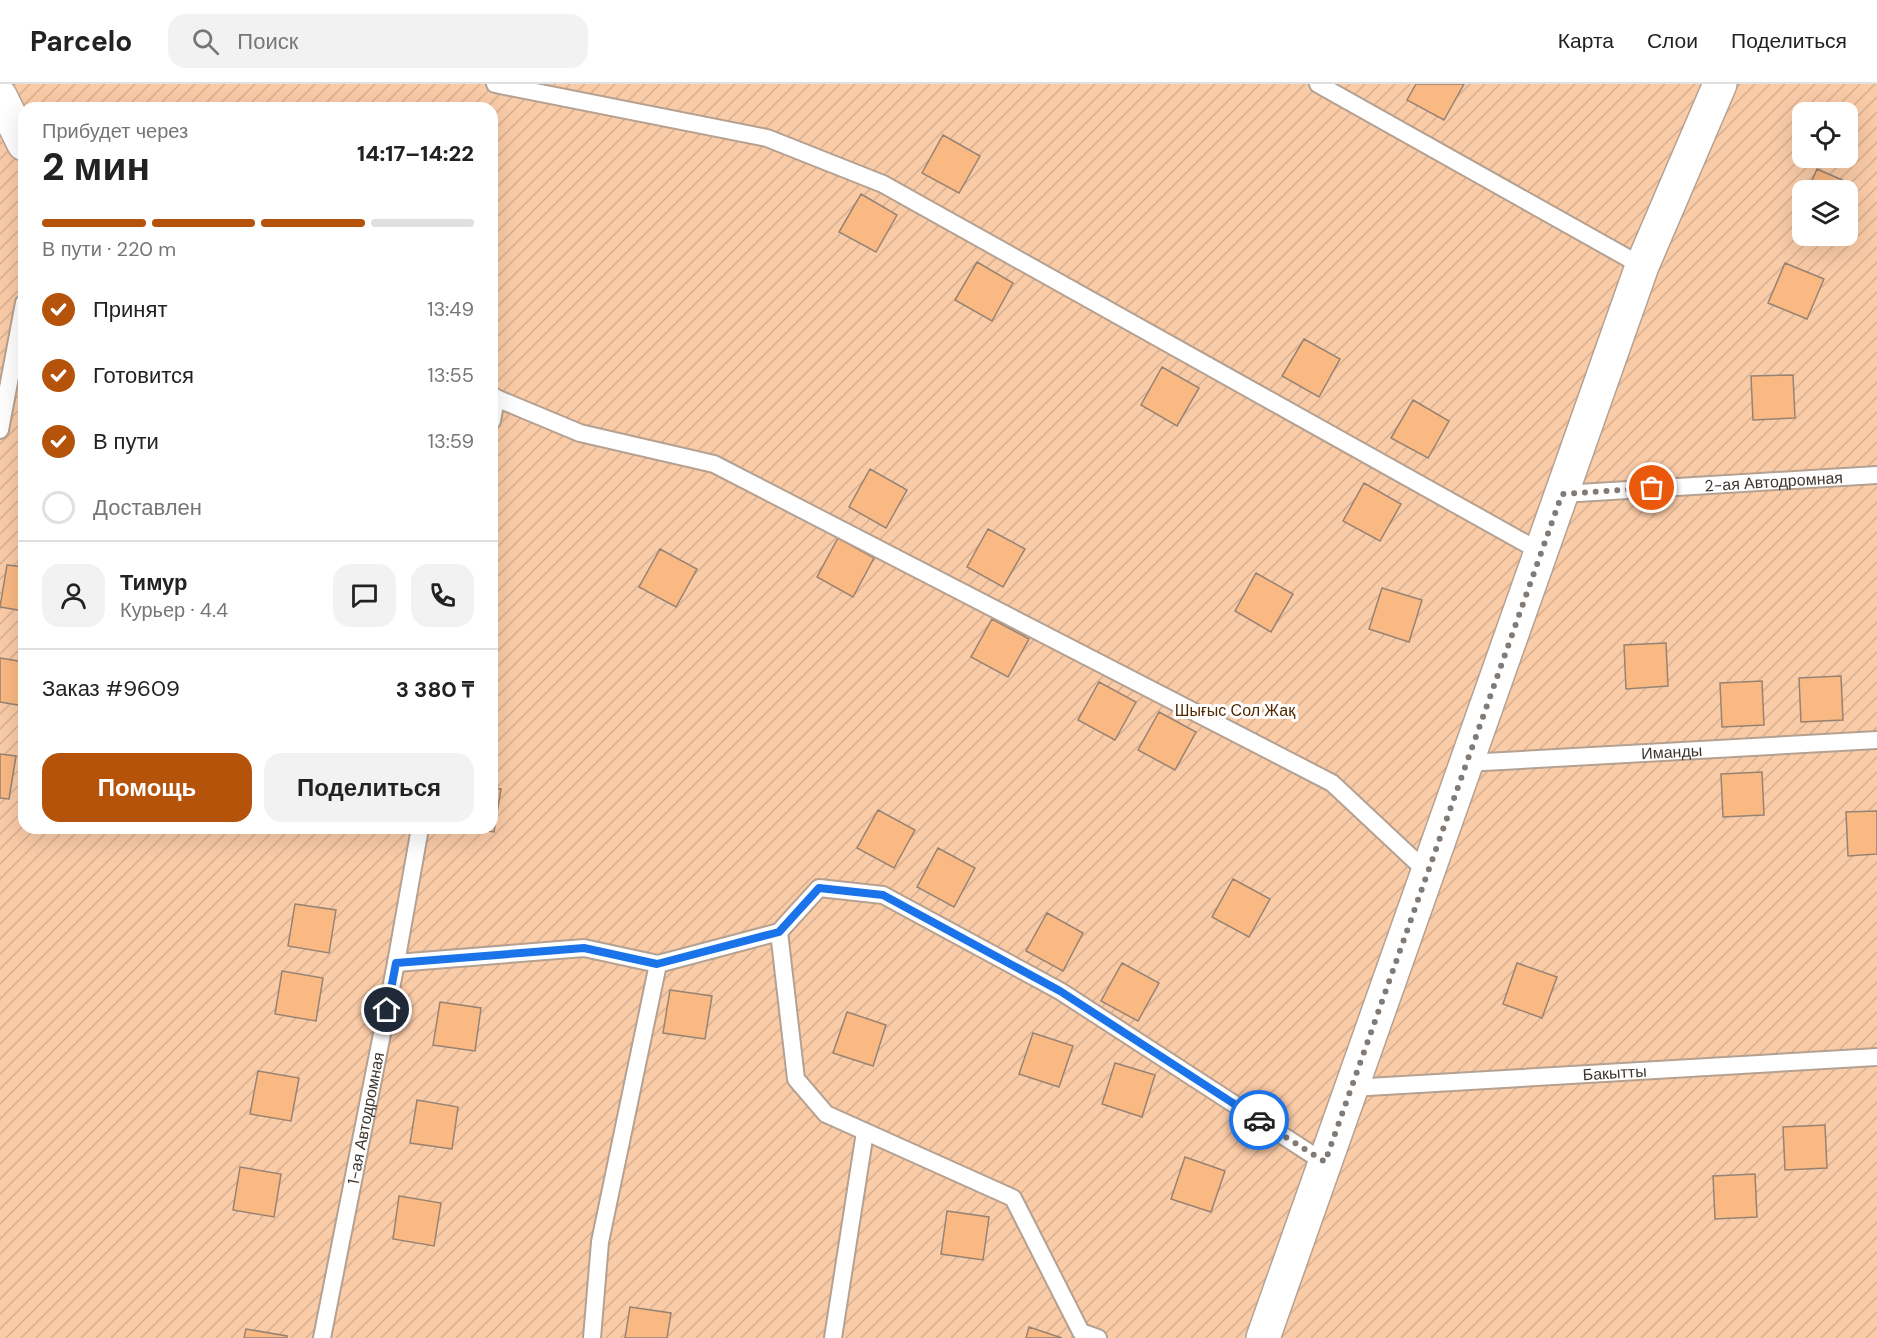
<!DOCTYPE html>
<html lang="ru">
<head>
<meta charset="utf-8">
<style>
	body { margin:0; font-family:"DM Sans",sans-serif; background:#f2f2f2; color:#222; height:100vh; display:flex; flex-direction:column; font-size:22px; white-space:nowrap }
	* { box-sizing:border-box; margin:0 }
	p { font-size:20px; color:#767676 }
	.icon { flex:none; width:33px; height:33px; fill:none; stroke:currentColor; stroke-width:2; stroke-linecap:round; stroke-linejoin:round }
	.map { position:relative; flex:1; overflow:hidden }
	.drawer { position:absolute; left:18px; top:18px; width:480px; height:732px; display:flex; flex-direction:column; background:#fff; border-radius:18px; box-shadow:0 6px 24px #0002 }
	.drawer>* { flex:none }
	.tools { position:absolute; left:1792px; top:18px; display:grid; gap:12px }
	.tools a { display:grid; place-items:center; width:66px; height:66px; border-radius:12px; background:#fff; box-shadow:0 6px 24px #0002; font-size:30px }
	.pin { position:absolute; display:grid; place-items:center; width:51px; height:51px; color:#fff; margin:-26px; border:3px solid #fff; border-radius:50%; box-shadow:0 2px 6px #0007 }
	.courier { position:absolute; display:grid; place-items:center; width:60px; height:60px; margin:-30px; border:4px solid #1a73e8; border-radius:50%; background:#fff; color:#222; box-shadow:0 2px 8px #0007 }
	.head em { font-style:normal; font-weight:800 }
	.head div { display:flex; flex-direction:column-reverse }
	.head { display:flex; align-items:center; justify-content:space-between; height:102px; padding:0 24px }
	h1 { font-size:39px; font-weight:800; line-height:45px }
	.bar { display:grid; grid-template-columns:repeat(4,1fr); gap:9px 6px; align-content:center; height:72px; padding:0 24px }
	.bar i { height:8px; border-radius:4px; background:#e0e0e0 }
	.bar .current { background:#b45309 }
	.bar p { grid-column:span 4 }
	.line { display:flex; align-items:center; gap:15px; padding:0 24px; border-top:2px solid #e0e0e0 }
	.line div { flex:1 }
	.round { display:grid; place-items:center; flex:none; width:63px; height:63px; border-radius:18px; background:#f2f2f2 }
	ol { padding:0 24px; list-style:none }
	li { display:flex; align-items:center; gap:18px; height:66px }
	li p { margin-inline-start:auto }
	li .icon { padding:6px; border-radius:50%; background:#b45309; color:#fff; stroke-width:4 }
	li:last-child { color:#767676 }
	li i { width:33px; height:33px; border:3px solid #e0e0e0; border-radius:50% }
	.cta { display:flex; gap:12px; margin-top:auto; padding:12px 24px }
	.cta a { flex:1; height:69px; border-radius:18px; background:#b45309; color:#fff; font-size:24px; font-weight:800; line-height:69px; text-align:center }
	.cta a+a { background:#f2f2f2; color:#222 }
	header { display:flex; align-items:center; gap:36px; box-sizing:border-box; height:84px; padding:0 30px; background:#fff; border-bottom:2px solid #e0e0e0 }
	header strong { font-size:28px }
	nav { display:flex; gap:33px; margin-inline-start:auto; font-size:21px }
	.search { width:420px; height:54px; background:#f2f2f2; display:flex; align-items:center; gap:15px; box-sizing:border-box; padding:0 21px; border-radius:18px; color:#767676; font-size:22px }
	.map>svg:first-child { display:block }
</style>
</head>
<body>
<header>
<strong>Parcelo</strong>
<div class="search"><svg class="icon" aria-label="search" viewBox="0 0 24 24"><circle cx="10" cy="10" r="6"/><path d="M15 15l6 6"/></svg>Поиск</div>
<nav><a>Карта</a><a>Слои</a><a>Поделиться</a></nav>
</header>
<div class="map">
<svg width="1877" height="1254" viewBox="0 0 1877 1254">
	<defs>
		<pattern id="garden-furrows" width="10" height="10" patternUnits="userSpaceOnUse" patternTransform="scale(1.5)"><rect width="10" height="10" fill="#facba7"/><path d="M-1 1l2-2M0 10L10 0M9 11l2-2" fill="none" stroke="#d7af90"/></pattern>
	</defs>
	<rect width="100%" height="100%" fill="#fef9f6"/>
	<path fill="url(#garden-furrows)" fill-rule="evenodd" d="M0,0H1877V1254H0ZM24,24H492V744H24ZM1803,28H1848V74H1803ZM1803,106H1848V152H1803Z"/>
	<path fill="#fab882" stroke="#978374" stroke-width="1.5" d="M1416,0H1464L1444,36L1407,16Z
		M943,51L980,72L959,109L922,89Z
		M1817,85L1856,102L1848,120V106H1808Z
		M861,110L897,131L876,168L839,148Z
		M977,178L1013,199L992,237L955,216Z
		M1785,179L1824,195L1807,235L1768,219Z
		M1304,255L1340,275L1319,313L1282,292Z
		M1162,283L1199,304L1177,342L1141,321Z
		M1793,291L1795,334L1753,336L1751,292Z
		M1413,316L1449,337L1428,374L1391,354Z
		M870,385L907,406L886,444L849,423Z
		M1364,399L1401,420L1380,457L1343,437Z
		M988,445L1025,465L1003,503L967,483Z
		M838,454L874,474L853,513L817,493Z
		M660,465L697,485L676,523L639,503Z
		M7,481L24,483V527L0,523Z
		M1256,489L1293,510L1271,548L1235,527Z
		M1382,504L1422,516L1409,558L1369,545Z
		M992,535L1029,555L1008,593L971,573Z
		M1666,559L1668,602L1626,605L1624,561Z
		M0,574L24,578V622L0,618Z
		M1841,592L1843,636L1801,638L1799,594Z
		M1762,597L1764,641L1722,643L1720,599Z
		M1099,598L1136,618L1115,656L1078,636Z
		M1159,628L1196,648L1175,686L1138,666Z
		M0,670L16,672L9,715L0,714Z
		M1762,688L1764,731L1723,733L1721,690Z
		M492,704L501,705L494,748L467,744H492Z
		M878,726L915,746L894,784L857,764Z
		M1877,727V770L1848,772L1846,728Z
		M938,764L975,784L954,823L917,803Z
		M1233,795L1270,815L1249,853L1212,833Z
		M295,820L336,826L329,869L288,862Z
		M1047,829L1083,849L1063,887L1026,867Z
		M1122,879L1159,899L1138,937L1101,917Z
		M1517,879L1557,893L1542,934L1503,920Z
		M282,887L323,894L316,937L275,930Z
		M670,906L712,912L705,955L663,949Z
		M440,918L481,924L475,967L433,961Z
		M847,928L886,941L873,982L833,969Z
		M1033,949L1073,962L1059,1003L1019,990Z
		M1115,979L1155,991L1142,1033L1102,1020Z
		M258,987L299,994L291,1037L250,1030Z
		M417,1016L458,1023L452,1065L410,1059Z
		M1825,1041L1827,1084L1785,1086L1783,1043Z
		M1185,1073L1225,1087L1211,1128L1171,1115Z
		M240,1083L281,1090L274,1133L233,1126Z
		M1755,1090L1757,1133L1715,1135L1713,1092Z
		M399,1112L441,1119L434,1162L393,1155Z
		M947,1127L989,1133L983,1176L941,1170Z
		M630,1223L671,1229L667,1254H625Z
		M1029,1243L1062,1254H1026Z
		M246,1245L287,1252V1254H244Z"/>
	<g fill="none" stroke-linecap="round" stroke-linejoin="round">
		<g stroke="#b5a191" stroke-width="20">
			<g id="service">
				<path d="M495,0L767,54L883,100L1541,468"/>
				<path d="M1318,0L1642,182"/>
				<path d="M492,311L496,314L580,349L714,380L1332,699L1427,788"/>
				<path d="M492,337L496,314"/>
				<path d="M0,346L24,219"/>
				<path id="s1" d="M1562,410L1877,391"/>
				<path id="s2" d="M1466,679L1877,656"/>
				<path d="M779,848L796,995L826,1030L1013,1114L1081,1248L1098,1254"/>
				<path d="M396,879L584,864L658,880L779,848L819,804L883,811L1060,907L1325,1079"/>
				<path id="s3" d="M1351,1004L1877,973"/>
				<path id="s4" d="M322,1254L396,879L420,744"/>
				<path d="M592,1254L600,1158L658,880"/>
				<path d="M833,1254L865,1048"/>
			</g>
		</g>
		<g stroke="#b5a191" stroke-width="36">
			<path id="minor" d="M0,12L24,60
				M1263,1254L1642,182L1720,0"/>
		</g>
		<use href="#service" stroke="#fff" stroke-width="16"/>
		<use href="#minor" stroke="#fff" stroke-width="33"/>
	</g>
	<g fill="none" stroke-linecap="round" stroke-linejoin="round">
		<path stroke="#817a75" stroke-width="6" stroke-dasharray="0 10.8" d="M1259,1036L1325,1078L1562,410L1652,404"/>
		<path stroke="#1a73e8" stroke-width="8" d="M387,926L396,879L584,864L657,880L779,848L819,804L883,811L1060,907L1259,1036"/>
	</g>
	<g text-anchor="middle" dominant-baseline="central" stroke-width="6" stroke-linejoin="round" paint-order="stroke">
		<g font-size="16" fill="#3e352f" stroke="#fff">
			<text stroke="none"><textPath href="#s1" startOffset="212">2-ая Автодромная</textPath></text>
			<text stroke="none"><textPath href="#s2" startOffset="206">Иманды</textPath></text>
			<text stroke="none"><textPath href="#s3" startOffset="264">Бакытты</textPath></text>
			<text stroke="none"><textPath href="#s4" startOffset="224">1-ая Автодромная</textPath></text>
		</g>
		<g font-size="16" fill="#532a00" stroke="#fff">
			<text x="1235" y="626">Шығыс Сол Жақ</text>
		</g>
	</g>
</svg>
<div class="tools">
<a><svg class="icon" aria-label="locate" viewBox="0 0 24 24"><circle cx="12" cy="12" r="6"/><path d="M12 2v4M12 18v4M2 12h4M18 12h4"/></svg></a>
<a><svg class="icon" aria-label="layers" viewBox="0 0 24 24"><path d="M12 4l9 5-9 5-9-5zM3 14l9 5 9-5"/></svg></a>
</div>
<div class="pin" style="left:1652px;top:404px;background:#ea580c"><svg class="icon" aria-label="bag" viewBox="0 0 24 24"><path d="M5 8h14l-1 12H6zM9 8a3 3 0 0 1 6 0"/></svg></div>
<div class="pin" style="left:387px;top:926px;background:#1f2937"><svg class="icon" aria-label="home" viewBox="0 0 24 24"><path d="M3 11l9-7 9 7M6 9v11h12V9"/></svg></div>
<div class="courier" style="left:1259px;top:1036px"><svg class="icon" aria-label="car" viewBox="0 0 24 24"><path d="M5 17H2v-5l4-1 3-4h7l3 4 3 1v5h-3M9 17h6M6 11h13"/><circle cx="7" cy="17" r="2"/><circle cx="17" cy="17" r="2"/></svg></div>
<section class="drawer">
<div class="head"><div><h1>2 мин</h1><p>Прибудет через</p></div><em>14:17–14:22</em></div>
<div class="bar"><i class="current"></i><i class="current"></i><i class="current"></i><i></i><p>В пути · 220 m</p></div>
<ol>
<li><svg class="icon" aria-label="check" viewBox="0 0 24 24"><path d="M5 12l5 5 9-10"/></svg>Принят<p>13:49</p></li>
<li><svg class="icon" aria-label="check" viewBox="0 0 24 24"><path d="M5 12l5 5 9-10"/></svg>Готовится<p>13:55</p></li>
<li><svg class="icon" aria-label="check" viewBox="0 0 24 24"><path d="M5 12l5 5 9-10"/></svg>В пути<p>13:59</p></li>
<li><i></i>Доставлен</li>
</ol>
<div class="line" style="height:108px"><a class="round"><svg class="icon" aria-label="person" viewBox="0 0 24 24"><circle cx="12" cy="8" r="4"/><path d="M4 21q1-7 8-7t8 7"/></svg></a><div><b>Тимур</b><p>Курьер · 4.4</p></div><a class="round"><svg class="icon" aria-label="chat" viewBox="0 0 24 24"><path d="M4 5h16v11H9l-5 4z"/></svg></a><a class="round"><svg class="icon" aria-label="phone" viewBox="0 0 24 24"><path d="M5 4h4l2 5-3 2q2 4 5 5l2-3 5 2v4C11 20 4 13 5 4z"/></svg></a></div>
<div class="line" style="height:78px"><div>Заказ #9609</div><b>3 380 ₸</b></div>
<div class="cta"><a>Помощь</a><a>Поделиться</a></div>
</section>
</div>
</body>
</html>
